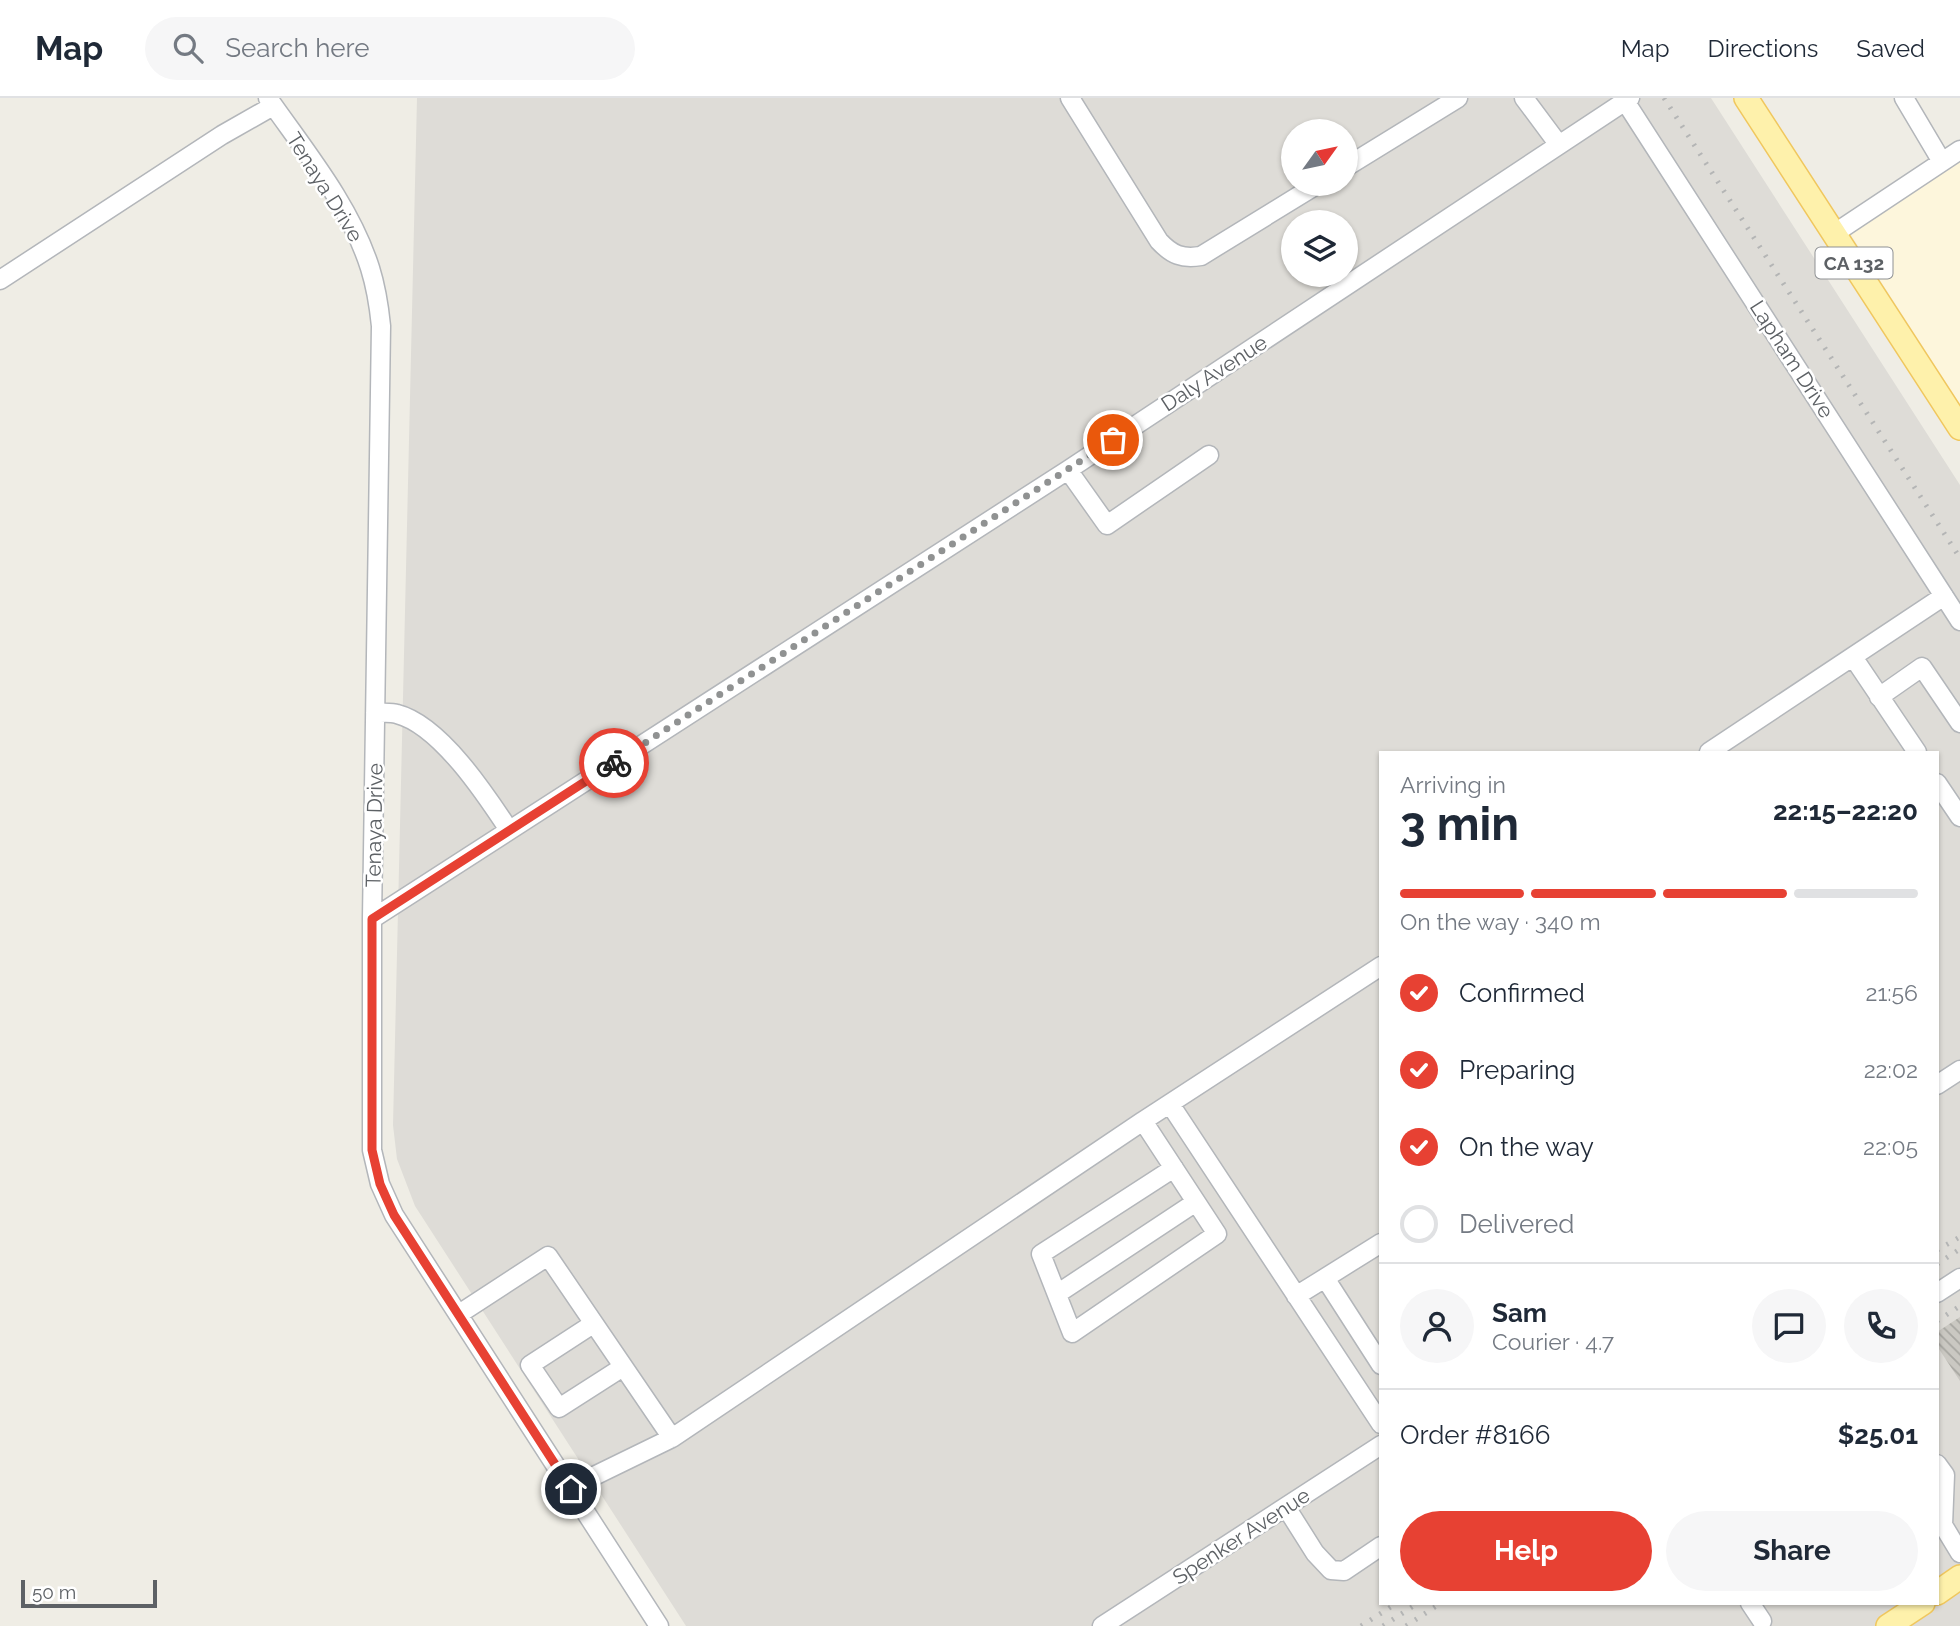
<!DOCTYPE html>
<html lang="en">
<head>
<meta charset="utf-8">
<style>
	body { margin:0; font-family:Raleway,sans-serif; background:#f6f6f7; color:#1f2937; height:100vh; display:flex; flex-direction:column; font-size:26px; white-space:nowrap }
	* { box-sizing:border-box; margin:0 }
	p { font-size:23px; color:#747a83 }
	.icon { flex:none; width:38px; height:38px; fill:none; stroke:currentColor; stroke-width:2; stroke-linecap:round; stroke-linejoin:round }
	.map { position:relative; flex:1; overflow:hidden }
	.sheet { position:absolute; left:1379px; top:653px; width:560px; height:854px; display:flex; flex-direction:column; background:#fff; border-radius:0px; box-shadow:0 2px 5px #0004 }
	.sheet>* { flex:none }
	.needle { width:46px; rotate:57deg }
	.buttons { position:absolute; left:1281px; top:21px; display:grid; gap:14px }
	.buttons a { display:grid; place-items:center; width:77px; height:77px; border-radius:50%; background:#fff; box-shadow:0 2px 5px #0004; font-size:35px }
	.scale { position:absolute; left:21px; bottom:18px; width:136px; box-sizing:border-box; padding-left:7px; border:4px solid #5d6165; border-top:0; font-size:19px; line-height:24px; white-space:nowrap; color:#5d6165; -webkit-text-stroke:5px #fff; paint-order:stroke }
	.pin { position:absolute; display:grid; place-items:center; width:60px; height:60px; color:#fff; margin:-30px; border:4px solid #fff; border-radius:50%; box-shadow:0 2px 7px #0007 }
	.courier { position:absolute; display:grid; place-items:center; width:70px; height:70px; margin:-35px; border:5px solid #e74133; border-radius:50%; background:#fff; color:#222; box-shadow:0 2px 9px #0007 }
	.head em { font-style:normal; font-weight:700 }
	.head div { display:flex; flex-direction:column-reverse }
	.head { display:flex; align-items:center; justify-content:space-between; height:119px; padding:0 21px }
	h1 { font-size:46px; font-weight:700; line-height:52px }
	.bar { display:grid; grid-template-columns:repeat(4,1fr); gap:10px 7px; align-content:center; height:84px; padding:0 21px }
	.bar i { height:9px; border-radius:5px; background:#e0e1e3 }
	.bar .current { background:#e74133 }
	.bar p { grid-column:span 4 }
	.line { display:flex; align-items:center; gap:18px; padding:0 21px; border-top:2px solid #e0e1e3 }
	.line div { flex:1 }
	.round { display:grid; place-items:center; flex:none; width:74px; height:74px; border-radius:37px; background:#f6f6f7 }
	ol { padding:0 21px; list-style:none }
	li { display:flex; align-items:center; gap:21px; height:77px }
	li p { margin-inline-start:auto }
	li .icon { padding:7px; border-radius:50%; background:#e74133; color:#fff; stroke-width:4 }
	li:last-child { color:#747a83 }
	li i { width:38px; height:38px; border:4px solid #e0e1e3; border-radius:50% }
	.cta { display:flex; gap:14px; margin-top:auto; padding:14px 21px }
	.cta a { flex:1; height:80px; border-radius:42px; background:#e74133; color:#fff; font-size:28px; font-weight:700; line-height:80px; text-align:center }
	.cta a+a { background:#f6f6f7; color:#1f2937 }
	header { display:flex; align-items:center; gap:42px; box-sizing:border-box; height:98px; padding:0 35px; background:#fff; border-bottom:2px solid #e0e1e3 }
	header strong { font-size:33px }
	nav { display:flex; gap:38px; margin-inline-start:auto; font-size:24px }
	.search { width:490px; height:63px; background:#f6f6f7; display:flex; align-items:center; gap:18px; box-sizing:border-box; padding:0 24px; border-radius:38px; color:#747a83; font-size:26px }
	.map>svg:first-child { display:block }
</style>
</head>
<body>
<header>
<strong>Map</strong>
<div class="search"><svg class="icon" aria-label="search" viewBox="0 0 24 24"><circle cx="10" cy="10" r="6"/><path d="M15 15l6 6"/></svg>Search here</div>
<nav><a>Map</a><a>Directions</a><a>Saved</a></nav>
</header>
<div class="map">
<svg width="1960" height="1528" viewBox="0 0 1960 1528">
	<defs>
		<pattern id="building-back-hatch" width="6" height="6" patternUnits="userSpaceOnUse" patternTransform="scale(1.75)"><rect width="6" height="6" fill="#cac8c2"/><path d="M-1 5l2 2M0 0l6 6M5-1l2 2" fill="none" stroke="#a7a6a1"/></pattern>
	</defs>
	<rect width="100%" height="100%" fill="#efede5"/>
	<path fill="#fdf6dc" d="M1960,64V307L1849,134Z"/>
	<path fill="#dedcd7" fill-rule="evenodd" d="M417,0H1711L1960,387V1528H686L415,1108L397,1061L393,1027ZM1293,33H1346V86H1293ZM1293,124H1346V177H1293ZM1381,654H1937V1505H1381Z"/>
	<path fill="url(#building-back-hatch)" d="M1960,1219V1283L1937,1248V1234Z"/>
	<g fill="none" stroke-linecap="round" stroke-linejoin="round">
		<g stroke="#b3b6ba" stroke-width="21">
			<path id="minor" d="M268,0C305,53 350,107 370,170C376,189 379,208 381,228L372,821V1052L380,1086L394,1117L659,1528
				M1070,0L1159,143C1172,157 1182,161 1201,158L1318,86
				M1524,0L1559,47
				M1623,0L1960,523
				M1904,0L1942,64
				M1346,69L1458,0
				M1835,135L1960,52
				M0,182L222,37L273,8
				M1068,372L1107,427L1209,357
				M1853,559L1917,654
				M1879,599L1922,569L1960,625
				M375,615C382,615 391,614 397,616C440,627 486,697 509,732
				M1709,654L1944,498
				M1937,685L1960,719
				M372,821L1068,372L1630,0
				M1937,987L1960,972
				M1170,1006L1381,1326
				M1143,1023L1381,868
				M1381,1145L1325,1180L1381,1267
				M1937,1195L1960,1180
				M1057,1196L1196,1104
				M1296,1198L1325,1180
				M459,1216L548,1158L672,1340L1143,1023L1217,1136L1072,1235L1041,1156L1174,1070
				M593,1226L530,1267L559,1310L623,1269
				M1937,1366L1945,1377L1943,1427L1960,1455
				M571,1391L592,1379L672,1340
				M1286,1409L1315,1455L1331,1472L1344,1473L1381,1448
				M1750,1505L1762,1523
				M1102,1528L1381,1347"/>
		</g>
		<g stroke="#f0c75e" stroke-width="26">
			<path id="major" d="M1746,0L1960,330
				M1937,1495L1960,1479
				M1888,1528L1923,1505"/>
		</g>
		<use href="#minor" stroke="#fff" stroke-width="18"/>
		<use href="#major" stroke="#fef1ab" stroke-width="23"/>
		<path stroke="#b4b5b5" stroke-width="5" stroke-dasharray="2 9" stroke-linecap="butt" d="M1664,0L1960,460
			M1937,1152L1960,1139
			M1937,1166L1960,1151
			M1937,1223L1960,1208
			M1361,1528L1397,1505
			M1383,1528L1418,1505
			M1406,1528L1441,1505"/>
	</g>
	<g fill="none" stroke-linecap="round" stroke-linejoin="round">
		<path stroke="#909292" stroke-width="7" stroke-dasharray="0 12.6" d="M614,665L1113,342"/>
		<path stroke="#e74133" stroke-width="9" d="M571,1391L394,1117L380,1086L372,1052V821L614,665"/>
	</g>
	<g text-anchor="middle" dominant-baseline="central" stroke-width="5" stroke-linejoin="round" paint-order="stroke">
		<rect fill="#fff" stroke="#8e9093" stroke-width="2" x="1815.5" y="149.5" width="77" height="31" rx="5"/>
		<g font-size="19" font-weight="bold" fill="#5d6165">
			<text x="1854" y="165">CA 132</text>
		</g>
		<g font-size="21" fill="#5d6165" stroke="#fff">
			<text transform="translate(325 89) rotate(58)">Tenaya Drive</text>
			<text transform="translate(1792 261) rotate(57)">Lapham Drive</text>
			<text transform="translate(1214 275) rotate(-33)">Daly Avenue</text>
			<text transform="translate(374 727) rotate(-89)">Tenaya Drive</text>
			<text transform="translate(1241 1438) rotate(-33)">Spenker Avenue</text>
		</g>
	</g>
</svg>
<div class="buttons">
<a><svg class="needle" viewBox="-14 -14 28 28"><path d="M0-13l5 13h-10z" fill="#e53935"/><path d="M0 13l5-13h-10z" fill="#747a83"/></svg></a>
<a><svg class="icon" aria-label="layers" viewBox="0 0 24 24"><path d="M12 4l9 5-9 5-9-5zM3 14l9 5 9-5"/></svg></a>
</div>
<div class="scale">50 m</div>
<div class="pin" style="left:1113px;top:342px;background:#ea580c"><svg class="icon" aria-label="bag" viewBox="0 0 24 24"><path d="M5 8h14l-1 12H6zM9 8a3 3 0 0 1 6 0"/></svg></div>
<div class="pin" style="left:571px;top:1391px;background:#1f2937"><svg class="icon" aria-label="home" viewBox="0 0 24 24"><path d="M3 11l9-7 9 7M6 9v11h12V9"/></svg></div>
<div class="courier" style="left:614px;top:665px"><svg class="icon" aria-label="bike" viewBox="0 0 24 24"><circle cx="6" cy="16" r="4"/><circle cx="18" cy="16" r="4"/><path d="M6 16l4-8h5l3 8M10 8l3 8H6M13 5h3"/></svg></div>
<section class="sheet">
<div class="head"><div><h1>3 min</h1><p>Arriving in</p></div><em>22:15–22:20</em></div>
<div class="bar"><i class="current"></i><i class="current"></i><i class="current"></i><i></i><p>On the way · 340 m</p></div>
<ol>
<li><svg class="icon" aria-label="check" viewBox="0 0 24 24"><path d="M5 12l5 5 9-10"/></svg>Confirmed<p>21:56</p></li>
<li><svg class="icon" aria-label="check" viewBox="0 0 24 24"><path d="M5 12l5 5 9-10"/></svg>Preparing<p>22:02</p></li>
<li><svg class="icon" aria-label="check" viewBox="0 0 24 24"><path d="M5 12l5 5 9-10"/></svg>On the way<p>22:05</p></li>
<li><i></i>Delivered</li>
</ol>
<div class="line" style="height:126px"><a class="round"><svg class="icon" aria-label="person" viewBox="0 0 24 24"><circle cx="12" cy="8" r="4"/><path d="M4 21q1-7 8-7t8 7"/></svg></a><div><b>Sam</b><p>Courier · 4.7</p></div><a class="round"><svg class="icon" aria-label="chat" viewBox="0 0 24 24"><path d="M4 5h16v11H9l-5 4z"/></svg></a><a class="round"><svg class="icon" aria-label="phone" viewBox="0 0 24 24"><path d="M5 4h4l2 5-3 2q2 4 5 5l2-3 5 2v4C11 20 4 13 5 4z"/></svg></a></div>
<div class="line" style="height:91px"><div>Order #8166</div><b>$25.01</b></div>
<div class="cta"><a>Help</a><a>Share</a></div>
</section>
</div>
</body>
</html>
